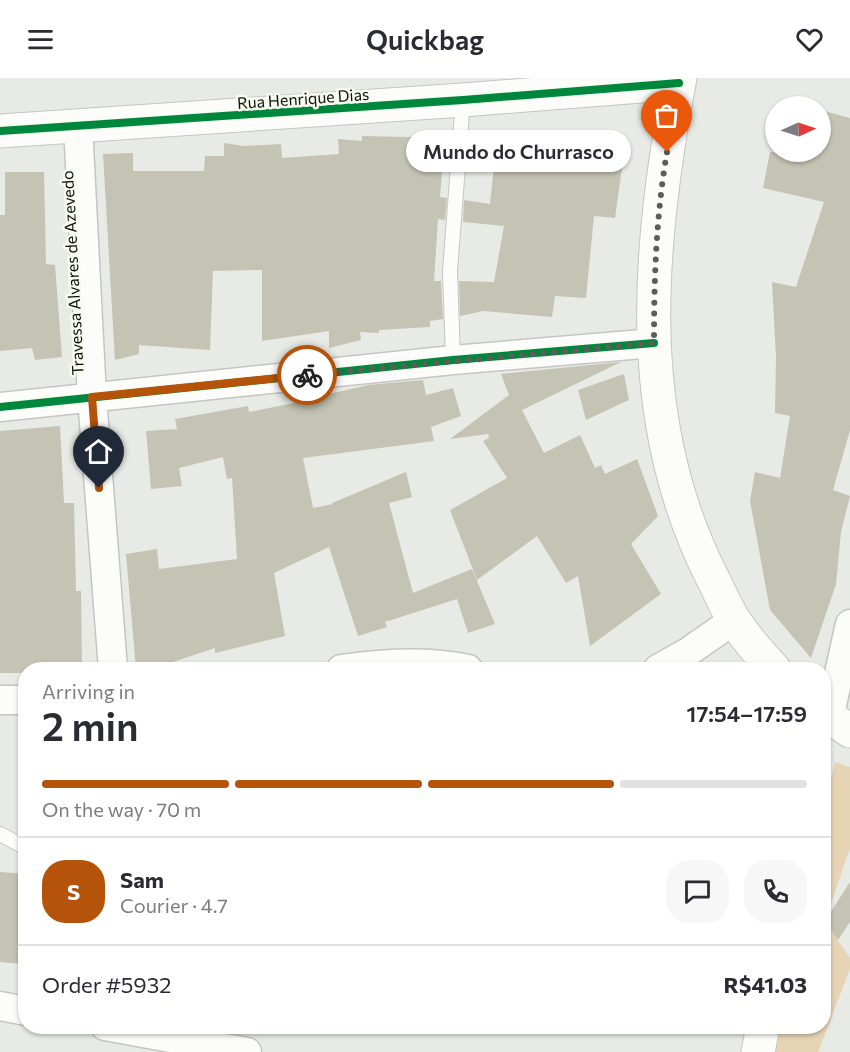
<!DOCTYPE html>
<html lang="en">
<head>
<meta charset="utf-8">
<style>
	body { margin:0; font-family:Commissioner,sans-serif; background:#f7f7f7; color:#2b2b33; height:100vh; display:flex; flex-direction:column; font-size:22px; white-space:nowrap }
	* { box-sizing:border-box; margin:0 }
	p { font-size:20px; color:#7c7c81 }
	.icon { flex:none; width:33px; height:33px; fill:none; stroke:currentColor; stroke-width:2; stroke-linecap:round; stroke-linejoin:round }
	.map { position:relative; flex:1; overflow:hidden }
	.drawer { position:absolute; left:18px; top:584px; width:813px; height:372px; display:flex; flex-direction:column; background:#fff; border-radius:24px; box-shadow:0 2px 4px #0004 }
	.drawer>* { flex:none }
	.needle { width:39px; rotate:87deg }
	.buttons { position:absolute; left:765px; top:18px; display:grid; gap:12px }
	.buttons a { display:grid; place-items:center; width:66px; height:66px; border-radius:50%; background:#fff; box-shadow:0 2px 4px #0004; font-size:30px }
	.pin { position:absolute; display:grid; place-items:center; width:51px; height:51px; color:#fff; margin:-62px -26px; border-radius:50% 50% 50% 0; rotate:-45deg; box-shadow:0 0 6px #0007 }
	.pin .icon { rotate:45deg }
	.courier { position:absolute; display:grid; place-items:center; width:60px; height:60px; margin:-30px; border:4px solid #b45309; border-radius:50%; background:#fff; color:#222; box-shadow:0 2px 8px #0007 }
	.bubble { position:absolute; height:42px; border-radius:21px; background:#fff; box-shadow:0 2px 4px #0004; font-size:20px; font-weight:600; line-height:42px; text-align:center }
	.overview em { font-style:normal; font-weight:600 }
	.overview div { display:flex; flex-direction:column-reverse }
	.overview { display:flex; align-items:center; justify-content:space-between; height:102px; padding:0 24px }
	h1 { font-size:39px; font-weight:600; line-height:45px }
	.bar { display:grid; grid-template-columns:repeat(4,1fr); gap:9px 6px; align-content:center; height:72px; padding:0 24px }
	.bar i { height:8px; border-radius:4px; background:#e1e1e2 }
	.bar .on { background:#b45309 }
	.bar p { grid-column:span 4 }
	.line { display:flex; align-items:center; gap:15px; padding:0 24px; border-top:2px solid #e1e1e2 }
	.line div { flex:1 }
	.round { display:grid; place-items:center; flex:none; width:63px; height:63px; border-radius:24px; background:#f7f7f7 }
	header { display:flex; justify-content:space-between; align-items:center; height:78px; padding:0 24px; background:#fff; font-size:27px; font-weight:600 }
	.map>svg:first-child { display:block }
</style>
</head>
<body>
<header><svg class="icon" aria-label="menu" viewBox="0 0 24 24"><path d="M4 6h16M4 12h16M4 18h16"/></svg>Quickbag<svg class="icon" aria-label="heart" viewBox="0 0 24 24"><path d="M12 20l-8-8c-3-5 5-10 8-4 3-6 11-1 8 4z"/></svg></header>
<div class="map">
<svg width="850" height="974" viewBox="0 0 850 974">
	<rect width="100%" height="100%" fill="#e8eae5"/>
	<path fill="#e7d4b5" d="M835,684L850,689V770L825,843L850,880V891L818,974H772L776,948H824V731Z"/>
	<path fill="#c4c3b4" d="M824,33L850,40V352L833,412L850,418L841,454L836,506L811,580L770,532L750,423L755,394L780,400L790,338L775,335L776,279L772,204L796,209L824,124L763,110L770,74H820V45Z
		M445,56L440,119L447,120L445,142L438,141L434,203H441L443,241L430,243V249L379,252V255L360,254L361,262L329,270V253L262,263V192L213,193L210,272L139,267V276L115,282L103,76L133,75V93H204L205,78H224V65L243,68L281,66L282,80L339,76L338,61L362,63V58L408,59Z
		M496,69L623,83L615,140L594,138L586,220L555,218L552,239L483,233L460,238L459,203L494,204L504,148L463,144L464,122L490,126Z
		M5,94H44L46,186L55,187L62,279L35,282L32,270L0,273V137H5Z
		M621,284L522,332L544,375L580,357L595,390L601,387L605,396L637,381L658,438L631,466L661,516L590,568L578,498L566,505L537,458L477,502L450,432L507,400L483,363L489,360L488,356L450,361L509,317L501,296Z
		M624,296L629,322L586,342L578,312Z
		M423,302L426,317L453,310L461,338L431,349L434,363L303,380L313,430L333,426L332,425L406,394L412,419L389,425L413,515L472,491L495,546L468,555L457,521L385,544L387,549L358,558L329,469L274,495L285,558L215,575V570L152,591H136L126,476L157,471L159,491L237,481L232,400L227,401L223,379L179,390L182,408L151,411L146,353L177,351L175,341L248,328L249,334L299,324L298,319L325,315V317L368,307Z
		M60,348L64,425H74L76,513H81L82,591H26V595H0V353Z
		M0,794L26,796V875L23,886L0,884Z
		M850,804V844L838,862L825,843Z"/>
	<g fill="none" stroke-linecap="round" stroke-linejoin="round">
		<g stroke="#c5c6c3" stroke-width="16">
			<path id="lane" d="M453,282L450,193L463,22
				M0,756L26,770"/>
		</g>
		<g stroke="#c5c6c3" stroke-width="31">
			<path id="street" d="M78,48L92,319L113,591
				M0,329L453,282L654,265
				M341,591C383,585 427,582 468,591
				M658,591L688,574L734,542
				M0,622H26
				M829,640L850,546
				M0,928L26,933
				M105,948L247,974"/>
		</g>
		<g stroke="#c5c6c3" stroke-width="35">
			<path id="secondary" d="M680,0C648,167 632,340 711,497C719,512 725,528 734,542C745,559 760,576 774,591
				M0,53L463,22L679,5
				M824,635L850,653
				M758,974L763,948"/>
		</g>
		<use href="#lane" stroke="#fcfcfb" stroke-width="14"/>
		<use href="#street" stroke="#fcfcfb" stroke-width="28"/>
		<use href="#secondary" stroke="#fcfcfb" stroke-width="33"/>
		<g stroke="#f6fbef" stroke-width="11">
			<path id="cycleway" d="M0,53L463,22L679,5
				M0,329L453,282L654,265"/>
		</g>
		<use href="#cycleway" stroke="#00873e" stroke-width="8"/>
	</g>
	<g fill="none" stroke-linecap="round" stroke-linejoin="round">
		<path stroke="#5c5d59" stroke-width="6" stroke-dasharray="0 10.8" d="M307,297L654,265C654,201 656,138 667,74"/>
		<path stroke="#b45309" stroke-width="8" d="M99,410L92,319L307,297"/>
	</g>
	<g text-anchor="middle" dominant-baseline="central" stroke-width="5" stroke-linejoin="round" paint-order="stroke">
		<g font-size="16" fill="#10110d" stroke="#f6fbef">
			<text transform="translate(303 20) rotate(-4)">Rua Henrique Dias</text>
			<text transform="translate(72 195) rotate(-93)">Travessa Alvares de Azevedo</text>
		</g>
	</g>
</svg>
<div class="buttons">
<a><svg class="needle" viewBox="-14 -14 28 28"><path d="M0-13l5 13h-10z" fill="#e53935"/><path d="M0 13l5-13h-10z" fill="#7c7c81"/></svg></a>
</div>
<div class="pin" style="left:667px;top:74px;background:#ea580c"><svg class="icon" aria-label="bag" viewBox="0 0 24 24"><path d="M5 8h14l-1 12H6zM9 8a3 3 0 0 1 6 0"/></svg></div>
<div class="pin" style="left:99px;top:410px;background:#1f2937"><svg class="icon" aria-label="home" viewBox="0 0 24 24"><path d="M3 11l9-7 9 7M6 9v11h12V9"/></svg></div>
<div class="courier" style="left:307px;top:297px"><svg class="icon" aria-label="bike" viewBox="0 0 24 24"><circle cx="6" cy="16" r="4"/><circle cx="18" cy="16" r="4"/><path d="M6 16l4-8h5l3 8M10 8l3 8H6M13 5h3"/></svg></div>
<div class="bubble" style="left:406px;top:52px;width:225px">Mundo do Churrasco</div>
<section class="drawer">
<div class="overview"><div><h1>2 min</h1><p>Arriving in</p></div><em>17:54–17:59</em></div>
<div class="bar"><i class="on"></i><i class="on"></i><i class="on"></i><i></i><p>On the way · 70 m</p></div>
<div class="line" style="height:108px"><b class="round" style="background:#b45309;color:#fff">S</b><div><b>Sam</b><p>Courier · 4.7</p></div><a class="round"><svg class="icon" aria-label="chat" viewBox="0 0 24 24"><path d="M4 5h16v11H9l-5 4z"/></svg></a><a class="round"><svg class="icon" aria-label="phone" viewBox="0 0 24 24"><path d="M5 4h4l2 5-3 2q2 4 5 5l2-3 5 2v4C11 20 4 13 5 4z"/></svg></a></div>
<div class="line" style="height:78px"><div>Order #5932</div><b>R$41.03</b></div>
</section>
</div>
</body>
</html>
